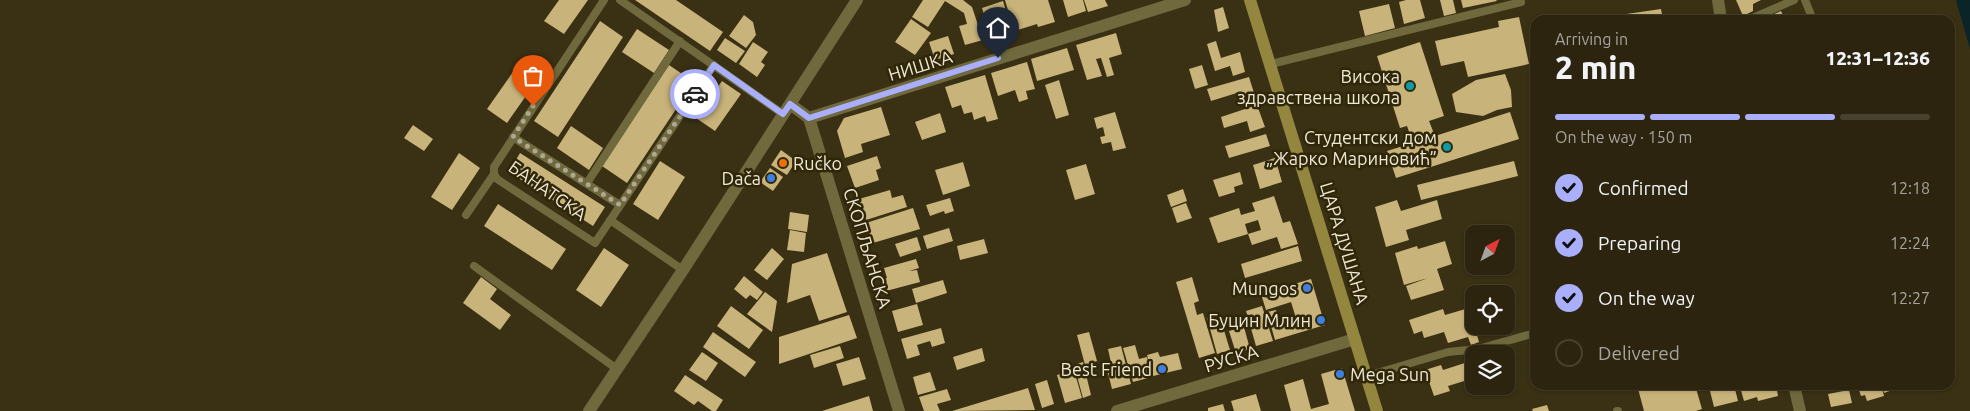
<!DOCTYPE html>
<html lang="en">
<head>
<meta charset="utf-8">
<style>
	body { margin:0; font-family:Ubuntu,sans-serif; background:#342c17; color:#f1f3f6; height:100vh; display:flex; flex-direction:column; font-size:19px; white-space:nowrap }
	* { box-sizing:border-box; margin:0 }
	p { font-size:16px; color:#a6a49e }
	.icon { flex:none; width:28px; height:28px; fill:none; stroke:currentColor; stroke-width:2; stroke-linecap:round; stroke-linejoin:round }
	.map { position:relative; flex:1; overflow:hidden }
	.details { position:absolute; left:1530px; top:15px; width:425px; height:375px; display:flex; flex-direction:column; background:#2c240e; border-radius:15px; box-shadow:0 1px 4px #0004,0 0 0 1px #48412e }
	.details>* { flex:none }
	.needle { width:32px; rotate:41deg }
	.fabs { position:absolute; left:1465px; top:225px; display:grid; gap:10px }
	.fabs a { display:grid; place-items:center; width:50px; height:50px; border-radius:10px; background:#2c240e; box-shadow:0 1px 4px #0004,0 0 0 1px #48412e; font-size:25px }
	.pin { position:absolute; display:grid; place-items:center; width:42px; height:42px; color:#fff; margin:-51px -21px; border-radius:50% 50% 50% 0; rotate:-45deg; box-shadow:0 0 5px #0007 }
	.pin .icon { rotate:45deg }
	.courier { position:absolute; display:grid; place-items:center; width:50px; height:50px; margin:-25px; border:4px solid #aaaffb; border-radius:50%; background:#fff; color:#222; box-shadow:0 1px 6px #0007 }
	.headline em { font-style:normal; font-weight:800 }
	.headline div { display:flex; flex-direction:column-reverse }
	.headline { display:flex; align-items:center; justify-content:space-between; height:85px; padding:0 25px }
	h1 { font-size:32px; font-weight:800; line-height:38px }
	.bar { display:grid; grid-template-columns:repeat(4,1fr); gap:8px 5px; align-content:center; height:60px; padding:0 25px }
	.bar i { height:6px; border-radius:4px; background:#48412e }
	.bar .active { background:#aaaffb }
	.bar p { grid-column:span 4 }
	ol { padding:0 25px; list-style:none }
	li { display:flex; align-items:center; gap:15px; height:55px }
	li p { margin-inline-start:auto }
	li .icon { padding:5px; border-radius:50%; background:#aaaffb; color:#111; stroke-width:4 }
	li:last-child { color:#a6a49e }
	li i { width:28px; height:28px; border:2px solid #48412e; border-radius:50% }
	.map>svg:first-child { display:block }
</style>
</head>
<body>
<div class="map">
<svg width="1970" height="411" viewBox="0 0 1970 411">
	<rect width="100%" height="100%" fill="#3a3013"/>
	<path fill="#0b2428" d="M1956,0H1970V49Z"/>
	<path fill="#c8b37a" d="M559,0H588L564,34L544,21Z
		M635,0H676L723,32L710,51Z
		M923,0H963L972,7L983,40L965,45L959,26L967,24L964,13L945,1L928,27L912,17Z
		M1005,0H1048L1055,22L1038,27L1037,24L1014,31Z
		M1063,0H1083L1086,11L1068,17Z
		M1084,0H1105L1108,6L1088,12Z
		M1406,0H1420L1425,18L1404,24L1399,2Z
		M1440,0H1453L1456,13L1444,16Z
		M1461,0H1496L1497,1L1463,8Z
		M1736,0H1761L1753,4V11L1743,16Z
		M1003,1L1013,34L992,41L982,8Z
		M1389,4L1395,28L1365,36L1359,11Z
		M1223,7L1229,28L1218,32L1214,10Z
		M1661,9L1663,20H1592V19Z
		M1781,11L1785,20H1760Z
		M744,15L753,22L756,35L746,48L729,36Z
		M1519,17L1529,64L1468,77L1464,61L1441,66L1435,41L1499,27L1498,21Z
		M911,19L931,33L915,55L895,42Z
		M600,21L623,37L558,137L534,121Z
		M637,29L669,50L654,73L622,52Z
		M1116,33L1122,54L1109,58L1114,75L1107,77L1101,58L1096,59L1102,76L1087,80L1076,45Z
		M948,36L954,54L935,60L929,42Z
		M725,38L745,51L736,63L717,50Z
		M1216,41L1221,58L1240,52L1245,72L1233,76L1230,66L1215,71L1207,44Z
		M753,42L768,52L761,62L765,65L757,77L739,64Z
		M1420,42L1444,116L1429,121L1435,136L1510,112L1519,139L1396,178L1387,151L1413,143L1407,126L1400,128L1377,56Z
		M1067,48L1074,70L1037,81L1031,59Z
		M1027,62L1035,89L1026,91L1028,99L1019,102L1015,90L998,96L991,73Z
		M669,65L694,82L627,183L602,166Z
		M1202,65L1208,85L1195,89L1189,69Z
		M515,69L535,83L507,123L487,109Z
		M1505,74L1511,90L1512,107L1497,110L1483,116L1456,112L1452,94L1476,80Z
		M985,75L998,119L987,122L985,116L974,120L972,112L964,114L961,105L952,108L945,87Z
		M1249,77L1255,96L1242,100L1240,92L1211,101L1207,89Z
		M1059,80L1069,115L1056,119L1045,85Z
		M722,81L741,94L715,131L696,118Z
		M1257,105L1265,127L1250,132L1247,121L1224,128L1221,117Z
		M881,107L890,135L861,144L863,152L845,158L837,131L844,118Z
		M1115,112L1126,148L1113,151L1111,142L1102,144L1100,137L1105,136L1103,127L1097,129L1094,118Z
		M940,113L946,132L922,140L915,122Z
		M413,125L433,139L424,151L404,138Z
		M571,126L603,148L589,170L557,148Z
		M1266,134L1270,146L1229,158L1225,146Z
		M781,150L796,161L787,175L771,165Z
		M459,153L480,168L452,210L431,197Z
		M520,153L605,207L593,226L509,172Z
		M877,156L881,168L876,170L879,180L855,188L847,166Z
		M1275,158L1282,182L1260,189L1253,165Z
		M660,161L685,177L658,220L633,204Z
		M1514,161L1518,176L1421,200L1417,185Z
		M963,162L970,186L943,195L935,170Z
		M1086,164L1095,194L1075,200L1066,170Z
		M770,168L783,177L773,191L760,182Z
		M1240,172L1243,184L1234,187L1235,192L1219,197L1213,180Z
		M1183,189L1187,201L1171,207L1167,195Z
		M890,190L892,198L903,195L907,207L866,220L859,199Z
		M1274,196L1283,223L1290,221L1298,244L1281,249L1277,237L1252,245L1248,234L1261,230L1258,220L1245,224L1248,234L1218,243L1209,218L1239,208L1241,215L1255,211L1252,203Z
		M950,198L954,211L945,214L944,211L930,216L926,205Z
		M1397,200L1401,211L1437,200L1442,219L1406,230L1409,240L1386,247L1375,207Z
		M1186,203L1192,218L1177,223L1172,208Z
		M498,204L566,249L552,270L484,226Z
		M913,208L920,229L873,243L866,223Z
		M790,212L809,215L807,232L788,229Z
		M949,228L953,241L927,249L923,236Z
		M790,230L806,233L804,252L787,250Z
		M917,237L921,250L900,257L895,244Z
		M984,239L988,253L960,260L957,246Z
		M1445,241L1452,264L1437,269L1444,290L1411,300L1406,286L1428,278L1404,285L1395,253L1417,246L1418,249Z
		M1298,246L1302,261L1245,278L1241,264Z
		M604,248L629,265L601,307L576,290Z
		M772,248L784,259L767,280L754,270Z
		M827,253L847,312L819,321L810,295L787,303L792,264Z
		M916,259L919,268L909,271L917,270L920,282L886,291L883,279L887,278L884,268Z
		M744,276L763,292L757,300L750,295L746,299L734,289Z
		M481,277L497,289L490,299L511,315L500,330L463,303Z
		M1192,277L1199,301L1194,303L1197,315L1203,313L1215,353L1199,358L1176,282Z
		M1311,279L1325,325L1275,340L1267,312L1276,310L1279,323L1296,318L1291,302L1266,310L1261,294Z
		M943,280L947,293L916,303L912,289Z
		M765,292L777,301L772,332L747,314Z
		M917,304L923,325L898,332L892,311Z
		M731,306L763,330L749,349L717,326Z
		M1262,306L1273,341L1256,346L1246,311Z
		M1469,308L1479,342L1471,345L1468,337L1448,343L1444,332L1424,338L1422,331L1414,334L1409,320L1443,309L1445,315Z
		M1219,314L1230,350L1217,354L1207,318Z
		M849,315L857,338L779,364V337Z
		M1244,327L1250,349L1236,353L1229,331Z
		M941,328L945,343L932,347L930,341L917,345L920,355L907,359L901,339Z
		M713,332L756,362L745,377L703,347Z
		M1089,332L1097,361L1085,365L1077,335Z
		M1135,345L1139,359L1147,357L1152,377L1133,382L1123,348Z
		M840,346L844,358L814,368L810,355Z
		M1121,346L1131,384L1112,389L1108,373L1113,372L1108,349Z
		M982,348L985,361L957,370L953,357Z
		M702,352L718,363L706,381L689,370Z
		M1158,352L1160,357L1178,353L1182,369L1153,376L1147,355Z
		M859,357L866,379L843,386L836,364Z
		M1471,361L1474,378L1448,386L1450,391L1434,396L1425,370L1441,365L1443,370Z
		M1083,362L1091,395L1083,398L1074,365Z
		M1342,368L1355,411H1291L1284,385L1303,379L1311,409L1329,404L1321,374Z
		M1074,370L1082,398L1065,403L1057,375Z
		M930,372L936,390L918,395L913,377Z
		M685,375L723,400L716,411H712L698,401L694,405L674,391Z
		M1047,380L1054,404L1042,408L1035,384Z
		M1637,385H1695L1702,409L1696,411H1644Z
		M1734,385L1738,401L1714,407L1710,391Z
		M1748,385H1776L1778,396L1758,401L1757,397L1744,401L1740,387Z
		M1826,385H1850V386L1827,391Z
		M1864,385H1881L1884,396L1867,401L1865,395L1861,396L1858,387Z
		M1882,385H1906L1884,393Z
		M1028,388L1035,410L952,411Z
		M947,389L951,400L937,404L940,411H924L919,397Z
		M1849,390L1852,403L1831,407L1828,394Z
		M1256,394L1261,411H1234L1231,401Z
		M869,396L873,411H822Z
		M1223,404L1225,411H1208V408Z
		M1547,405L1549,411H1533L1532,409Z"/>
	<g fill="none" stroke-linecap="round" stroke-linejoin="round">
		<path stroke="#6f693d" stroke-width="8" d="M604,0L494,167V174L497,179L595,243L714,65
			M620,0L783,114
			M1805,0L1813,20
			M1748,20L1794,0
			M1271,64L1521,2
			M513,137L620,205
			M587,183L680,41
			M466,215L494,174
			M610,220L683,270
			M474,266L617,369
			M1367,376L1448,352L1478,349L1535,333
			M1617,411H1618"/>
		<path stroke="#6f693d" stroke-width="12" d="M1718,0L1721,20
			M790,104L809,118L899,411
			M809,118L1185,0
			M1794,385L1800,411
			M589,411L683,270L857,0
			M1117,411L1355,339"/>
		<path stroke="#93873f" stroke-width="12" d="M1250,0L1377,411"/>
	</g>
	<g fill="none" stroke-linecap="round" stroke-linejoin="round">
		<path stroke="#aea792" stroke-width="5" stroke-dasharray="0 9" d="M533,106L513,137L620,205L695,94"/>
		<path stroke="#aaaffb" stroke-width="6" d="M695,94L714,65L783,114L790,104L809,118L998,58"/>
	</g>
	<g fill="#0f9aa8" stroke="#302608" stroke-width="2">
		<circle cx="1410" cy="86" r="5"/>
		<circle cx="1447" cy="147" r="5"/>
	</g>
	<circle fill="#e8710a" stroke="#302608" stroke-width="2" cx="783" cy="163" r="5"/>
	<g fill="#3f7fe0" stroke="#302608" stroke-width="2">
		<circle cx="771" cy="178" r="5"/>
		<circle cx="1307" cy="288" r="5"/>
		<circle cx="1321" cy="320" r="5"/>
		<circle cx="1162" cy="369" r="5"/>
		<circle cx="1340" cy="374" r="5"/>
	</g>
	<g text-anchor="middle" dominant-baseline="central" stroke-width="5" stroke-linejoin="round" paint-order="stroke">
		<g font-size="18" fill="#ede7d6" stroke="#302608">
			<text transform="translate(920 65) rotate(-17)">НИШКА</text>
			<text transform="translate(548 190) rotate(35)">БАНАТСКА</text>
			<text transform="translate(1345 243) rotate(73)">ЦАРА ДУШАНА</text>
			<text transform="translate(868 248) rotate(73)">СКОПЉАНСКА</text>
			<text transform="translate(1231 358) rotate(-17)">РУСКА</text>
		</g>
		<g font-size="18" fill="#ede7d6" stroke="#302608" text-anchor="end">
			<text x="1400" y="76">Висока<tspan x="1400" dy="21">здравствена школа</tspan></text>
			<text x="1437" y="137">Студентски дом<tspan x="1437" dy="21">„Жарко Мариновић”</tspan></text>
			<text x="793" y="163" text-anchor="start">Ručko</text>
			<text x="761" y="178">Dača</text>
			<text x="1297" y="288">Mungos</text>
			<text x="1311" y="320">Буцин Млин</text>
			<text x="1152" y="369">Best Friend</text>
			<text x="1350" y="374" text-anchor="start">Mega Sun</text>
		</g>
	</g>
</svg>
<div class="fabs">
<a><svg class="needle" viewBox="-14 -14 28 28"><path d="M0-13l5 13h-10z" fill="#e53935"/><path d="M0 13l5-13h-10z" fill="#a6a49e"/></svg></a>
<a><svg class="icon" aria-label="locate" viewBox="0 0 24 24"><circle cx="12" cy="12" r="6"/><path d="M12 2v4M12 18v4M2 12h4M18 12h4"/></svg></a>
<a><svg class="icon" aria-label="layers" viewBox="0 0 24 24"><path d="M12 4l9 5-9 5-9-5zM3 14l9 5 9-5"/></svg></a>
</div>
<div class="pin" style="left:533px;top:106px;background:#ea580c"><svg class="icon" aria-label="bag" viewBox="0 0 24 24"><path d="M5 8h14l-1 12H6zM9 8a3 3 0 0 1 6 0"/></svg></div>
<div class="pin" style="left:998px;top:58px;background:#1f2937"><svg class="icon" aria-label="home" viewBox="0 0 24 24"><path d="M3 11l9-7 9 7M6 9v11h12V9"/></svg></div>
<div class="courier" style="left:695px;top:94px"><svg class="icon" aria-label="car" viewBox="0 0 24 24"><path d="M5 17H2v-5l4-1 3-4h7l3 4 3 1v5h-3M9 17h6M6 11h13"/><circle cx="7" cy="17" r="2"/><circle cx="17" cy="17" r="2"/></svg></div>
<section class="details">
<div class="headline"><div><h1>2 min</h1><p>Arriving in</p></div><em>12:31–12:36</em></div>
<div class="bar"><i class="active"></i><i class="active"></i><i class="active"></i><i></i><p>On the way · 150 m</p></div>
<ol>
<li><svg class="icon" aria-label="check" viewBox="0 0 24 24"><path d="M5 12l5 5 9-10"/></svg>Confirmed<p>12:18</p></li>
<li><svg class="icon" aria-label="check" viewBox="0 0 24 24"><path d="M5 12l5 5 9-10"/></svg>Preparing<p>12:24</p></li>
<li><svg class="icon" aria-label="check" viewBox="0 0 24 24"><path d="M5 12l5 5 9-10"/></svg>On the way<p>12:27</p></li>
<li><i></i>Delivered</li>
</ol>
</section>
</div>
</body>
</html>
